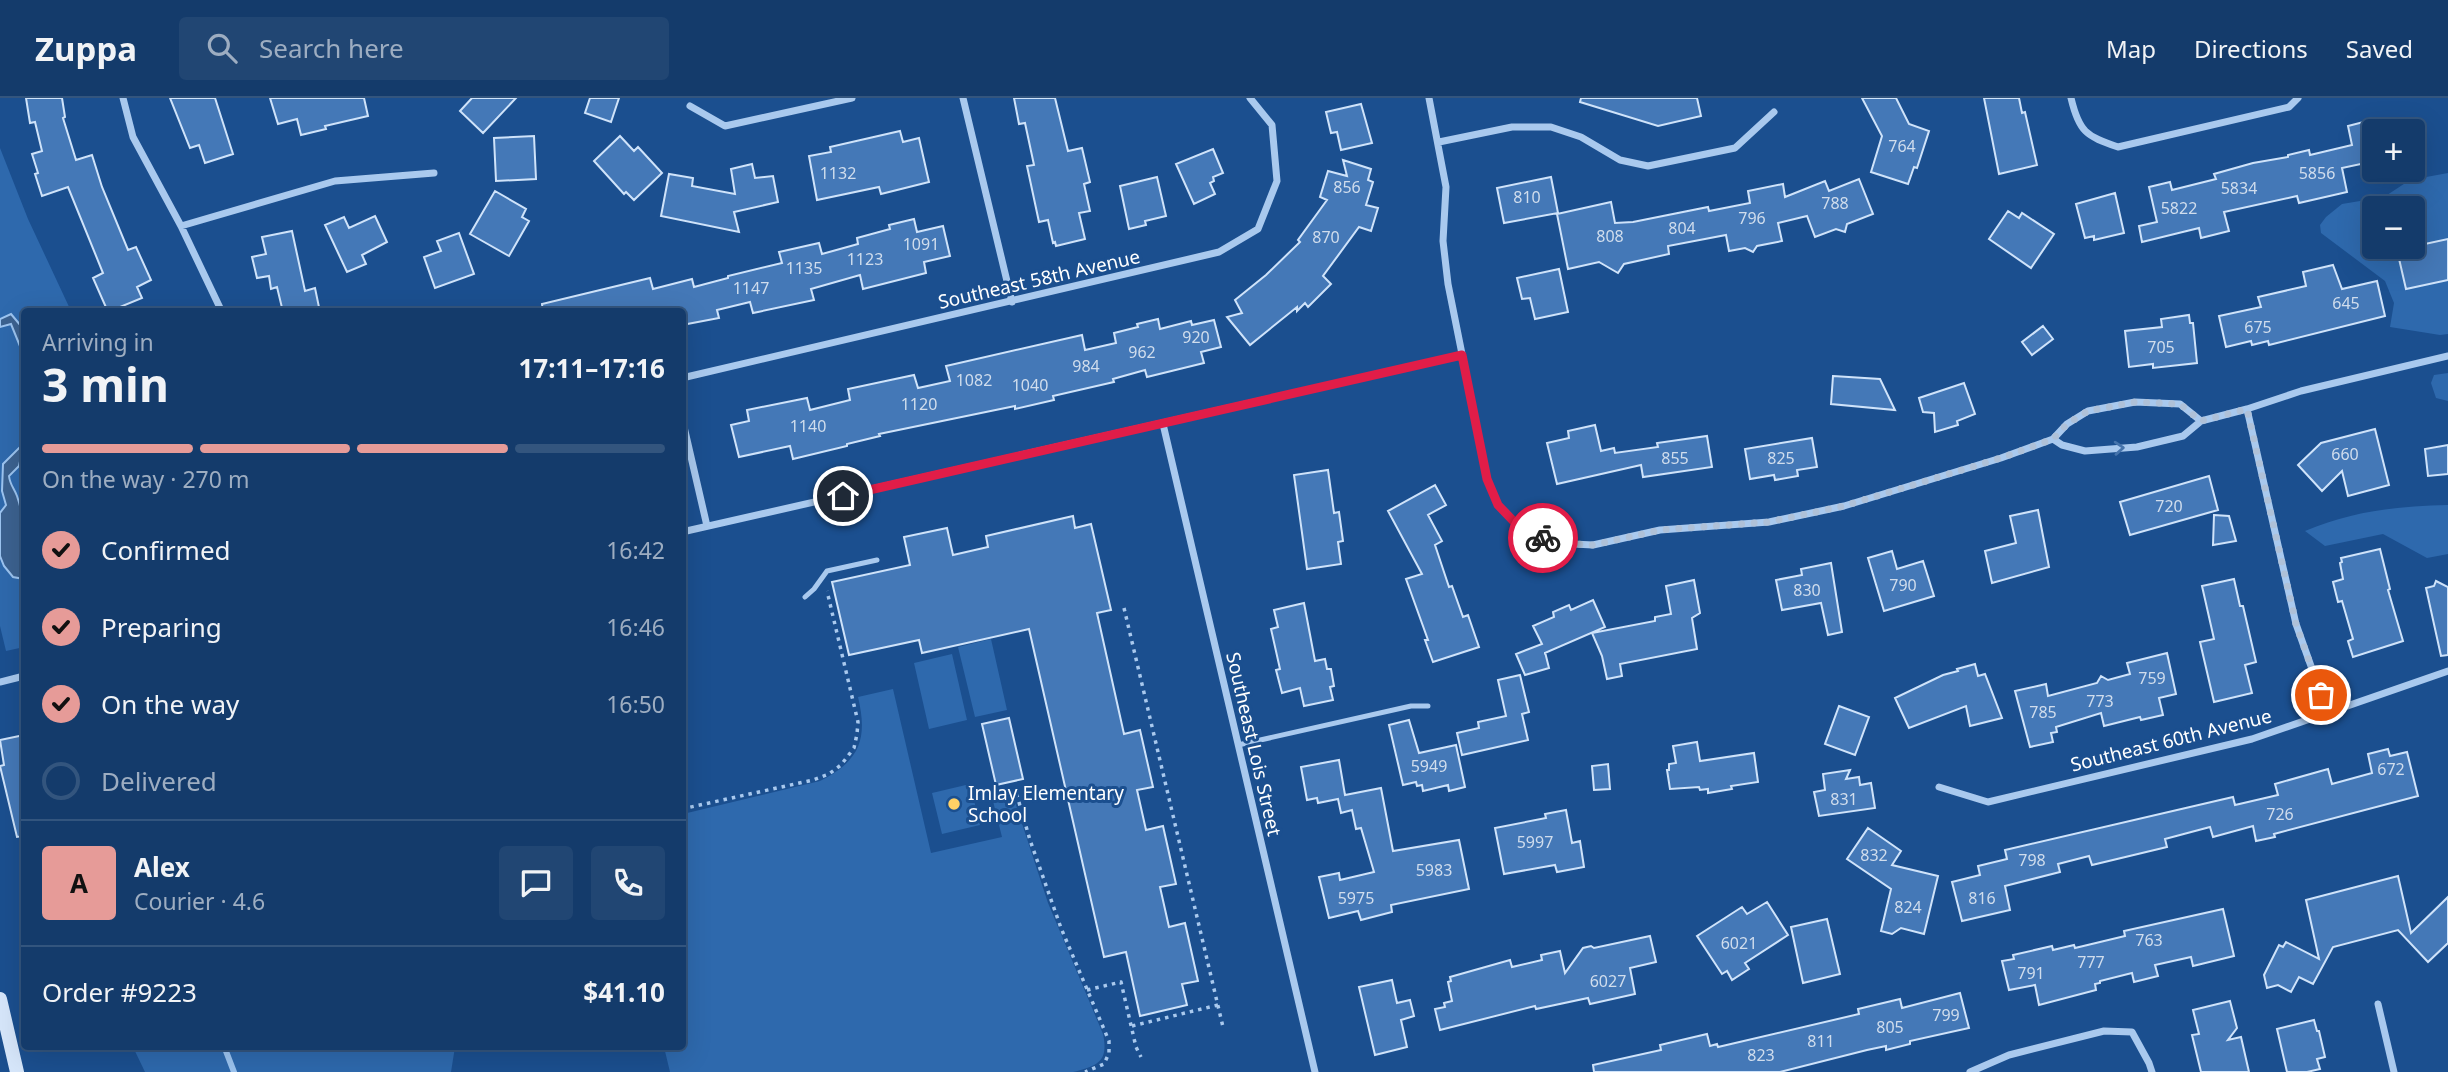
<!DOCTYPE html>
<html lang="en">
<head>
<meta charset="utf-8">
<style>
	body { margin:0; font-family:"Noto Sans",sans-serif; background:#214673; color:#f1f3f6; height:100vh; display:flex; flex-direction:column; font-size:26px; white-space:nowrap }
	* { box-sizing:border-box; margin:0 }
	p { font-size:23px; color:#9dadc1 }
	.icon { flex:none; width:38px; height:38px; fill:none; stroke:currentColor; stroke-width:2; stroke-linecap:round; stroke-linejoin:round }
	.map { position:relative; flex:1; overflow:hidden }
	.sheet { position:absolute; left:21px; top:210px; width:665px; height:742px; display:flex; flex-direction:column; background:#143b6b; border-radius:7px; box-shadow:0 7px 28px #0002,0 0 0 2px #33557e }
	.sheet>* { flex:none }
	.buttons { position:absolute; left:2362px; top:21px; display:grid; gap:14px }
	.buttons a { display:grid; place-items:center; width:63px; height:63px; border-radius:7px; background:#143b6b; box-shadow:0 7px 28px #0002,0 0 0 2px #33557e; font-size:35px }
	.pin { position:absolute; display:grid; place-items:center; width:60px; height:60px; color:#fff; margin:-30px; border:4px solid #fff; border-radius:50%; box-shadow:0 2px 7px #0007 }
	.courier { position:absolute; display:grid; place-items:center; width:70px; height:70px; margin:-35px; border:5px solid #e11d48; border-radius:50%; background:#fff; color:#222; box-shadow:0 2px 9px #0007 }
	.head em { font-style:normal; font-weight:700 }
	.head div { display:flex; flex-direction:column-reverse }
	.head { display:flex; align-items:center; justify-content:space-between; height:119px; padding:0 21px }
	h1 { font-size:46px; font-weight:700; line-height:52px }
	.bar { display:grid; grid-template-columns:repeat(4,1fr); gap:10px 7px; align-content:center; height:84px; padding:0 21px }
	.bar i { height:9px; border-radius:5px; background:#33557e }
	.bar .active { background:#e69b98 }
	.bar p { grid-column:span 4 }
	.line { display:flex; align-items:center; gap:18px; padding:0 21px; border-top:2px solid #33557e }
	.line div { flex:1 }
	.round { display:grid; place-items:center; flex:none; width:74px; height:74px; border-radius:7px; background:#214673 }
	ol { padding:0 21px; list-style:none }
	li { display:flex; align-items:center; gap:21px; height:77px }
	li p { margin-inline-start:auto }
	li .icon { padding:7px; border-radius:50%; background:#e69b98; color:#111; stroke-width:4 }
	li:last-child { color:#9dadc1 }
	li i { width:38px; height:38px; border:4px solid #33557e; border-radius:50% }
	header { display:flex; align-items:center; gap:42px; box-sizing:border-box; height:98px; padding:0 35px; background:#143b6b; border-bottom:2px solid #33557e }
	header strong { font-size:33px }
	nav { display:flex; gap:38px; margin-inline-start:auto; font-size:24px }
	.search { width:490px; height:63px; background:#214673; display:flex; align-items:center; gap:18px; box-sizing:border-box; padding:0 24px; border-radius:7px; color:#9dadc1; font-size:26px }
	.map>svg:first-child { display:block }
</style>
</head>
<body>
<header>
<strong>Zuppa</strong>
<div class="search"><svg class="icon" aria-label="search" viewBox="0 0 24 24"><circle cx="10" cy="10" r="6"/><path d="M15 15l6 6"/></svg>Search here</div>
<nav><a>Map</a><a>Directions</a><a>Saved</a></nav>
</header>
<div class="map">
<svg width="2448" height="974" viewBox="0 0 2448 974">
	<rect width="100%" height="100%" fill="#1b4f8f"/>
	<path fill="#2e69ad" fill-rule="evenodd" d="M0,50L28,121L71,213L24,214V549L6,553L0,528Z
		M2448,75V236L2440,237L2390,229L2394,205L2385,183L2321,135L2320,127L2326,119L2342,106L2384,99L2410,82ZM2375,110H2413V149H2375Z
		M2448,275V303L2436,300L2431,285L2434,277Z
		M2448,407V456L2427,460L2383,436L2325,448L2305,433C2352,413 2398,408 2448,407Z
		M991,541L1007,612L975,619L958,549Z
		M952,556L967,622L929,631L914,565Z
		M893,591L931,755L1002,739L993,703L1013,698L1048,805L1103,936C1109,964 1097,968 1073,974H670L664,949L682,948L683,716L820,683C860,663 868,641 858,599Z
		M970,686L980,727L942,736L932,695Z
		M133,949H455L451,974H145Z"/>
	<path fill="#3c6290" stroke="#9cc4f0" stroke-width="2" d="M11,216L21,228L24,258L11,226L0,229V221Z
		M24,345L19,368L9,378C10,387 14,390 17,398C26,424 27,456 24,481L13,479L4,468L0,458V415L6,407L2,393L3,366Z"/>
	<g fill="none" stroke-linecap="round" stroke-linejoin="round">
		<path stroke="#9cc4f0" stroke-width="6" d="M224,948L234,974"/>
	</g>
	<path fill="#4478b7" stroke="#cfe3fa" stroke-width="2" d="M26,0H62L65,19L63,20L76,62L92,57L102,89L128,152L136,149L151,182L137,189L142,200L108,214L93,180L103,175L68,89L42,98L35,76L38,75L32,56L42,53L35,24L30,25Z
		M170,0H215L233,56L205,65L199,47L190,50Z
		M270,0H364L368,18L325,28L326,31L301,37L297,21L278,26Z
		M472,0H516L483,35L460,13Z
		M590,0H619L611,24L585,15Z
		M1014,0H1055L1068,53L1082,50L1090,84L1084,86L1090,113L1079,115L1085,141L1056,148L1055,144L1053,145L1048,122L1039,124L1027,68L1034,67L1025,25L1019,26Z
		M1581,0H1697L1701,18L1658,28L1580,4Z
		M1862,0H1896L1909,26L1929,33L1917,70L1914,69L1908,86L1871,74L1882,38Z
		M1984,0H2019L2022,15L2025,14L2037,67L1999,76Z
		M1361,6L1372,45L1341,52L1337,34L1331,35L1326,14Z
		M2375,21V63L2342,70L2347,94L2299,105L2297,98L2224,114L2229,133L2201,140L2199,130L2142,144L2139,128L2157,124L2149,89L2170,84L2172,92L2216,81L2214,76L2253,65L2288,59V57L2309,52L2310,57L2352,47L2348,28Z
		M900,33L903,44L919,40L929,84L881,96L879,89L817,102L809,58L831,54L830,49Z
		M534,38L536,81L496,83L494,40Z
		M620,38L634,53L638,49L662,75L634,102L626,94L624,96L594,63Z
		M1213,51L1223,75L1213,79L1214,83L1210,85L1215,96L1194,106L1176,66Z
		M1343,62L1371,71L1368,82L1373,84L1366,107L1378,110L1371,133L1359,129L1323,178L1331,186L1308,209L1305,205L1297,213V209L1250,247L1227,219L1242,215L1235,202L1266,177L1300,144L1298,142L1327,102L1320,99L1328,73L1347,78Z
		M752,66L755,80L773,78L778,104L734,114L739,134L661,118L669,76L693,80L692,88L735,96L731,71Z
		M1157,79L1166,118L1145,123L1146,127L1129,131L1120,88Z
		M1551,79L1558,115L1504,125L1497,90Z
		M1859,81L1873,116L1847,126L1845,134L1836,131L1815,139L1807,118L1778,125L1782,143L1757,148L1753,154L1745,150L1729,153L1726,137L1668,148L1669,156L1624,166L1618,175L1599,164L1568,171L1557,116L1611,104L1615,125L1633,124L1708,109L1709,113L1750,105L1748,93L1783,86L1785,99L1825,83L1829,93Z
		M495,93L526,111L522,119L529,123L509,158L470,136Z
		M2115,95L2124,135L2094,142V138L2085,140L2076,106Z
		M2008,113L2019,120L2022,115L2054,136L2031,170L1989,141Z
		M375,118L387,144L362,157L366,166L347,174L325,127L344,119L349,130Z
		M914,121L917,134L943,128L950,158L924,164L926,175L863,191L860,177L811,191L814,202L753,215L750,204L717,212L719,220L682,227V214H543L542,206L650,180L653,191L692,181L694,189L728,180V178L782,165L779,154L819,145L822,156L858,146L857,140L890,131L889,127Z
		M292,133L305,193L315,190L320,214H283L277,189L271,191L269,178L257,180L252,159L266,156L262,139Z
		M459,135L474,176L435,190L424,159L441,153L437,143Z
		M2448,141V182L2406,191L2397,152Z
		M2333,167L2342,191L2377,183L2385,218L2269,247L2268,243L2252,247L2251,243L2226,249L2219,218L2261,209L2258,199L2306,188L2303,174Z
		M1559,171L1568,214L1535,221L1530,200L1522,201L1517,180Z
		M2189,217L2190,225H2193L2197,265L2153,270V266L2129,269L2125,233L2162,229L2161,221Z
		M1158,221L1160,231L1191,223L1192,227L1214,222L1221,249L1201,254L1204,265L1147,279L1145,272L1113,281L1114,284L1053,298L1054,302L1015,311V308L879,336L880,338L847,346V348L793,361L790,348L739,359L731,327L749,323L747,312L807,300L810,312L850,302L848,291L914,277L918,290L950,283L946,268L1082,237L1085,252L1116,245L1114,235L1138,229L1137,226Z
		M2043,228L2053,241L2032,257L2022,244Z
		M1833,278L1880,281L1895,312L1831,306Z
		M1964,285L1975,316L1957,323L1958,327L1935,334L1934,315L1923,314L1919,300Z
		M1595,327L1601,353L1614,350L1615,355L1658,349L1657,345L1707,338L1712,369L1643,379L1641,367L1557,386L1547,345L1569,340L1568,333Z
		M2375,331L2389,387L2348,398L2342,373L2322,393L2298,367L2321,345Z
		M1812,340L1817,369L1797,372L1798,378L1775,382L1774,377L1750,381L1745,351Z
		M2448,347V376L2428,378L2425,351Z
		M1328,372L1334,415L1339,414L1343,443L1338,444L1341,466L1307,471L1294,377Z
		M2209,378L2218,412L2130,437L2120,404Z
		M1435,387L1446,407L1428,417L1442,443L1435,447L1449,489L1452,488L1463,519L1468,517L1479,549L1433,564L1425,542H1428L1406,481L1422,476L1388,413Z
		M2038,412L2049,469L1992,485L1985,453L2016,445L2010,418Z
		M2214,417L2229,418L2236,443L2213,447Z
		M1073,418L1075,430L1091,426L1111,512L1097,515L1124,636L1140,632L1153,689L1137,692L1146,732L1163,728L1176,786L1160,789L1169,829L1185,825L1198,883L1182,886L1187,907L1140,918L1126,854L1104,859L1029,531L922,555L919,542L849,557L832,484L910,467L904,439L947,430L953,457L988,449L986,438Z
		M2380,451L2390,491L2388,492L2403,543L2353,559L2348,543L2353,541L2342,503L2338,504L2333,484L2343,481L2340,465L2342,464L2341,460Z
		M1892,453L1897,471L1923,463L1934,498L1884,513L1868,460Z
		M1831,465L1842,534L1828,537L1821,505L1782,512L1776,482L1802,477L1801,471Z
		M2234,481L2240,508H2243L2256,564L2245,567L2252,595L2214,604L2200,544L2214,541L2202,488Z
		M1694,482L1700,515L1692,520L1697,551L1620,566L1622,578L1607,581L1602,558L1592,535L1655,523V519L1671,516L1666,488Z
		M2436,483L2448,489V557L2441,558L2426,490L2434,488Z
		M1593,502L1605,529L1545,555V554L1549,570L1525,577L1516,556L1542,546L1533,528L1554,519L1553,514L1569,507L1571,512Z
		M1304,505L1315,563L1325,561L1327,571H1331L1334,588L1330,589L1333,602L1304,608L1300,590L1282,595L1276,572L1280,571L1271,531L1278,529L1274,512Z
		M2167,555L2176,596L2159,600L2163,617L2141,622L2140,619L2104,628L2101,615L2056,629L2057,634L2051,635L2053,644L2030,649L2015,593L2046,586L2048,598L2097,585L2101,578L2108,582L2130,576L2127,565Z
		M1975,566L1978,578L1985,576L2002,620L1970,628L1966,608L1909,630L1895,600L1943,577L1958,573L1957,571Z
		M1520,577L1529,614L1522,616L1528,642L1462,657L1457,635L1479,630L1478,624L1506,618L1498,582Z
		M1839,608L1869,619L1855,657L1825,646Z
		M1009,620L1023,681L996,687L982,626Z
		M1409,622L1419,655L1456,647L1465,689L1449,693L1448,687L1423,693L1422,687L1417,688L1416,684L1403,687L1389,627Z
		M24,637V738L17,739L0,668L4,667L0,642Z
		M1697,644L1700,663L1754,655L1758,684L1731,688L1732,691L1708,695V691L1700,692L1699,689L1670,691L1667,672H1669V666L1676,665L1673,648Z
		M2388,651L2390,658L2407,654L2418,698L2274,736L2275,739L2256,743L2253,728L2213,739L2210,729L2165,741L2167,749L2092,767L2089,758L2058,766L2060,774L2005,788L2010,812L1962,823L1952,784L1980,777L1978,768L2007,761L2005,752L2233,699L2235,707L2278,697L2275,686L2328,671L2332,686L2372,675L2368,656Z
		M1339,662L1345,697L1381,690L1393,753L1459,742L1469,791L1391,807L1392,814L1361,822L1358,813L1329,820L1319,779L1339,775L1340,782L1374,774L1361,730L1356,731L1352,712L1341,715L1338,701L1318,705L1317,700L1307,702L1301,669Z
		M1608,666L1610,691L1594,692L1592,668Z
		M1850,672L1846,681L1859,679L1860,687L1871,685L1875,710L1819,718L1814,694L1825,692L1823,676Z
		M1566,712L1572,745L1580,743L1584,769L1557,774L1555,767L1504,776L1495,730L1546,720L1545,716Z
		M1868,730L1901,753L1892,767L1938,778L1924,836L1901,830L1892,836L1881,833L1891,791L1847,761Z
		M2398,778L2411,835L2448,799V845L2428,864L2398,832L2333,849L2313,886L2299,879L2291,894L2278,887L2267,890L2264,877L2279,847L2283,849L2286,844L2319,861L2306,802Z
		M1767,804L1788,837L1745,865L1749,871L1732,882L1727,873L1722,876L1697,838L1742,809L1747,816Z
		M2223,811L2234,858L2193,868L2191,859L2155,867L2158,878L2134,884L2132,875L2100,883V885L2095,886L2096,892L2039,907L2035,887L2009,892L2002,863L2014,861L2013,857L2052,848L2053,852L2074,847L2075,850L2125,838L2124,833Z
		M1827,821L1840,876L1803,885L1791,829Z
		M1650,838L1656,864L1630,870L1635,896L1590,906L1588,900L1536,911L1535,908L1440,932L1435,911L1445,909L1444,905L1452,903L1448,884L1451,883L1450,879L1510,862L1512,869L1542,862L1541,857L1560,853L1565,875L1583,850L1591,848L1594,850Z
		M1392,882L1397,905L1410,902L1414,918L1401,922L1407,949L1375,957L1359,889Z
		M1960,895L1969,930L1910,943V946L1886,952V948L1867,952L1780,974H1594L1593,967L1661,952L1660,947L1707,936L1710,948L1717,946L1718,949L1859,916L1858,911L1900,901L1902,910Z
		M2230,903L2237,930L2228,942L2241,939L2249,974H2201L2192,937L2199,936L2193,912Z
		M2314,922L2317,933H2319L2325,959L2317,961L2320,971L2307,974H2287L2277,931Z"/>
	<g fill="none" stroke-linecap="round" stroke-linejoin="round">
		<path stroke="#a9c9ee" stroke-width="3.5" stroke-dasharray="3.5 5" stroke-linecap="butt" d="M1124,510L1223,929
			M993,699L1016,694L1030,742L1061,830L1109,943V955L1104,966L1085,974
			M682,711L813,682L829,676L841,667L854,650L857,636L858,624L827,493
			M1087,892L1121,884L1136,949L1141,959
			M1132,928L1218,907"/>
		<path stroke="#a9c9ee" stroke-width="5" d="M805,499L814,491L827,473L877,462
			M1238,647L1411,608H1428"/>
		<path stroke="#a9c9ee" stroke-width="7" d="M123,0L133,39L181,128L222,214
			M963,0L1012,204
			M1429,0L1446,89L1443,143L1448,186L1487,381L1498,407L1520,430L1554,445L1593,447L1660,432L1769,424L1844,408L2001,360L2053,341L2067,326L2088,313L2135,304L2180,306L2201,323
			M2071,0C2079,34 2086,38 2118,49L2289,9L2298,0
			M690,8L725,28L852,0
			M1439,44L1512,29H1551L1581,39L1620,62L1648,68L1735,50L1774,14
			M181,128L335,83L434,75
			M682,280L1219,154L1258,131L1277,83L1272,27L1250,0
			M2247,311L2296,526L2327,613
			M682,320L707,428
			M1163,326L1315,974
			M2053,341L2062,347L2085,353L2137,349L2183,338L2201,323L2247,311L2301,293L2448,258
			M682,434L1462,257
			M0,584L24,578
			M1939,689L1988,704L2252,641L2448,573
			M2378,906L2394,974
			M1970,974L2009,957L2104,933L2132,934L2149,965L2152,974"/>
		<path stroke="#d6e6fa" stroke-width="14" d="M0,901L17,974"/>
	</g>
	<defs><path id="oneway-chevron" d="M-2-3.5L2.5 0L-2 3.5" fill="none" stroke-width="1.6" stroke-linecap="round" stroke-linejoin="round" transform="scale(1.75)"/></defs>
	<use stroke="#4674ac" href="#oneway-chevron" transform="translate(2119 350) rotate(-4)"/>
	<g fill="none" stroke-linecap="round" stroke-linejoin="round">
		<path stroke="#afc1d8" stroke-width="7" stroke-dasharray="0 12.6" d="M1543,440L1554,445L1593,447L1660,432L1769,424L1844,408L2001,360L2053,341L2067,326L2088,313L2135,304L2180,306L2201,323L2247,311L2296,526L2321,597"/>
		<path stroke="#e11d48" stroke-width="9" d="M843,398L1462,257L1487,381L1498,407L1520,430L1543,440"/>
	</g>
	<circle fill="#ffd166" stroke="#1b4f8f" stroke-width="2.5" cx="954" cy="706" r="7"/>
	<g text-anchor="middle" dominant-baseline="central" stroke-width="6" stroke-linejoin="round" paint-order="stroke">
		<g font-size="16" fill="#d0dded">
			<text x="1902" y="48">764</text>
			<text x="838" y="75">1132</text>
			<text x="2317" y="75">5856</text>
			<text x="1347" y="89">856</text>
			<text x="2239" y="90">5834</text>
			<text x="1527" y="99">810</text>
			<text x="1835" y="105">788</text>
			<text x="2179" y="110">5822</text>
			<text x="1752" y="120">796</text>
			<text x="1682" y="130">804</text>
			<text x="1610" y="138">808</text>
			<text x="1326" y="139">870</text>
			<text x="921" y="146">1091</text>
			<text x="865" y="161">1123</text>
			<text x="804" y="170">1135</text>
			<text x="751" y="190">1147</text>
			<text x="2346" y="205">645</text>
			<text x="2258" y="229">675</text>
			<text x="1196" y="239">920</text>
			<text x="2161" y="249">705</text>
			<text x="1142" y="254">962</text>
			<text x="1086" y="268">984</text>
			<text x="974" y="282">1082</text>
			<text x="1030" y="287">1040</text>
			<text x="919" y="306">1120</text>
			<text x="808" y="328">1140</text>
			<text x="2345" y="356">660</text>
			<text x="1675" y="360">855</text>
			<text x="1781" y="360">825</text>
			<text x="2169" y="408">720</text>
			<text x="1903" y="487">790</text>
			<text x="1807" y="492">830</text>
			<text x="2152" y="580">759</text>
			<text x="2100" y="603">773</text>
			<text x="2043" y="614">785</text>
			<text x="1429" y="668">5949</text>
			<text x="2391" y="671">672</text>
			<text x="1844" y="701">831</text>
			<text x="2280" y="716">726</text>
			<text x="1535" y="744">5997</text>
			<text x="1874" y="757">832</text>
			<text x="2032" y="762">798</text>
			<text x="1434" y="772">5983</text>
			<text x="1356" y="800">5975</text>
			<text x="1982" y="800">816</text>
			<text x="1908" y="809">824</text>
			<text x="2149" y="842">763</text>
			<text x="1739" y="845">6021</text>
			<text x="2091" y="864">777</text>
			<text x="2031" y="875">791</text>
			<text x="1608" y="883">6027</text>
			<text x="1946" y="917">799</text>
			<text x="1890" y="929">805</text>
			<text x="1821" y="943">811</text>
			<text x="1761" y="957">823</text>
		</g>
		<g font-size="19" fill="#fff" stroke="#1b4f8f">
			<text transform="translate(1039 181) rotate(-13)">Southeast 58th Avenue</text>
			<text transform="translate(2171 642) rotate(-14)">Southeast 60th Avenue</text>
			<text transform="translate(1254 646) rotate(77)">Southeast Lois Street</text>
		</g>
		<g font-size="19" fill="#fff" stroke="#1b4f8f" text-anchor="start">
			<text x="968" y="695">Imlay Elementary<tspan x="968" dy="22">School</tspan></text>
		</g>
	</g>
</svg>
<div class="buttons">
<a>+</a>
<a>−</a>
</div>
<div class="pin" style="left:2321px;top:597px;background:#ea580c"><svg class="icon" aria-label="bag" viewBox="0 0 24 24"><path d="M5 8h14l-1 12H6zM9 8a3 3 0 0 1 6 0"/></svg></div>
<div class="pin" style="left:843px;top:398px;background:#1f2937"><svg class="icon" aria-label="home" viewBox="0 0 24 24"><path d="M3 11l9-7 9 7M6 9v11h12V9"/></svg></div>
<div class="courier" style="left:1543px;top:440px"><svg class="icon" aria-label="bike" viewBox="0 0 24 24"><circle cx="6" cy="16" r="4"/><circle cx="18" cy="16" r="4"/><path d="M6 16l4-8h5l3 8M10 8l3 8H6M13 5h3"/></svg></div>
<section class="sheet">
<div class="head"><div><h1>3 min</h1><p>Arriving in</p></div><em>17:11–17:16</em></div>
<div class="bar"><i class="active"></i><i class="active"></i><i class="active"></i><i></i><p>On the way · 270 m</p></div>
<ol>
<li><svg class="icon" aria-label="check" viewBox="0 0 24 24"><path d="M5 12l5 5 9-10"/></svg>Confirmed<p>16:42</p></li>
<li><svg class="icon" aria-label="check" viewBox="0 0 24 24"><path d="M5 12l5 5 9-10"/></svg>Preparing<p>16:46</p></li>
<li><svg class="icon" aria-label="check" viewBox="0 0 24 24"><path d="M5 12l5 5 9-10"/></svg>On the way<p>16:50</p></li>
<li><i></i>Delivered</li>
</ol>
<div class="line" style="height:126px"><b class="round" style="background:#e69b98;color:#111">A</b><div><b>Alex</b><p>Courier · 4.6</p></div><a class="round"><svg class="icon" aria-label="chat" viewBox="0 0 24 24"><path d="M4 5h16v11H9l-5 4z"/></svg></a><a class="round"><svg class="icon" aria-label="phone" viewBox="0 0 24 24"><path d="M5 4h4l2 5-3 2q2 4 5 5l2-3 5 2v4C11 20 4 13 5 4z"/></svg></a></div>
<div class="line" style="height:91px"><div>Order #9223</div><b>$41.10</b></div>
</section>
</div>
</body>
</html>
